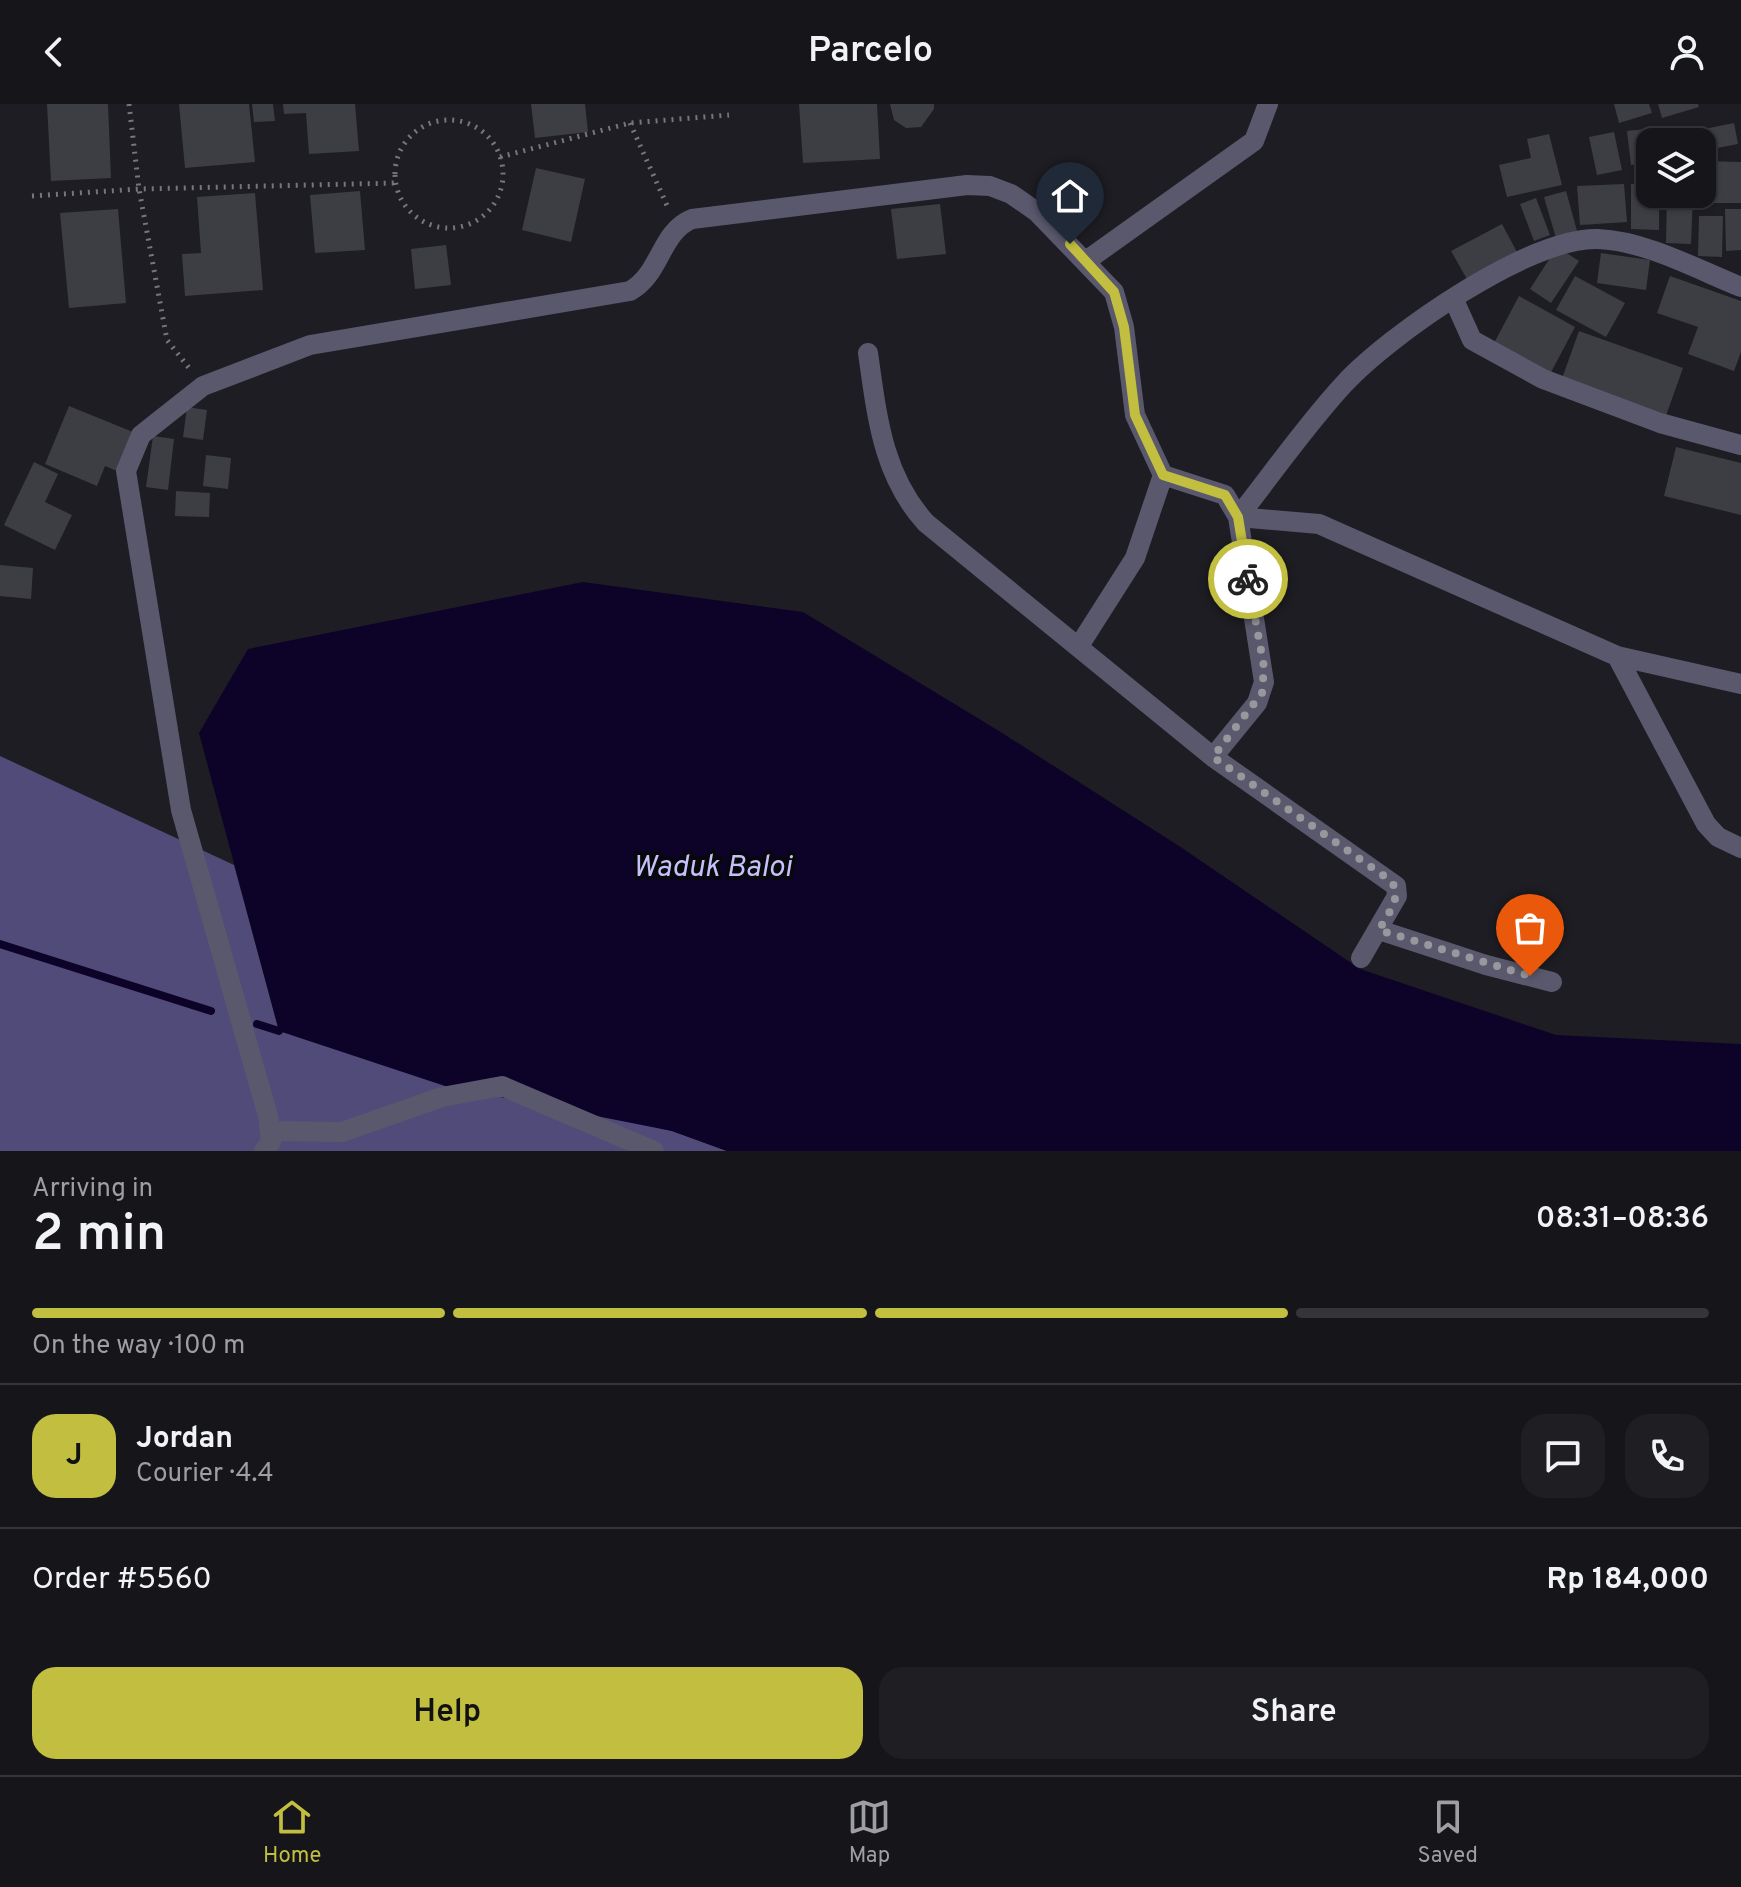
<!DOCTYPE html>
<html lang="en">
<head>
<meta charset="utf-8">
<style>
	body { margin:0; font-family:Overpass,sans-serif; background:#1f1f23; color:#f1f3f6; height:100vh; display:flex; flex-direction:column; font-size:30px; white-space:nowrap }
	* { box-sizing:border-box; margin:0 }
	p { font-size:26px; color:#9e9fa2 }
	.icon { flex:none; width:44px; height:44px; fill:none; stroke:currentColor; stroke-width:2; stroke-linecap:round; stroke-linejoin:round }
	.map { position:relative; height:1047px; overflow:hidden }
	.side { display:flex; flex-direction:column; background:#16161a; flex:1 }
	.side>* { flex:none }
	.tools { position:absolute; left:1636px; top:24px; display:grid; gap:16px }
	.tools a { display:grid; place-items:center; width:80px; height:80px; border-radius:16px; background:#16161a; box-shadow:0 2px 6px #0004,0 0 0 2px #353539; font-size:40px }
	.pin { position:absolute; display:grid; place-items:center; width:68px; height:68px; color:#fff; margin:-82px -34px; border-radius:50% 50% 50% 0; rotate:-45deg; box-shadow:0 0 8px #0007 }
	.pin .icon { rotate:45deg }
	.courier { position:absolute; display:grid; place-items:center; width:80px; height:80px; margin:-40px; border:6px solid #c1be40; border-radius:50%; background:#fff; color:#222; box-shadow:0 2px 10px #0007 }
	.headline em { font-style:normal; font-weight:600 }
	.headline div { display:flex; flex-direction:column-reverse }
	.headline { display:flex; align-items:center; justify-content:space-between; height:136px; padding:0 32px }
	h1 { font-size:52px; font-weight:600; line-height:60px }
	.bar { display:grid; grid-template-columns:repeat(4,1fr); gap:12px 8px; align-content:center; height:96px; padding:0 32px }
	.bar i { height:10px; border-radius:6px; background:#353539 }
	.bar .on { background:#c1be40 }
	.bar p { grid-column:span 4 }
	.line { display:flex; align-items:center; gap:20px; padding:0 32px; border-top:2px solid #353539 }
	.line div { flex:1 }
	.round { display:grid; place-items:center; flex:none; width:84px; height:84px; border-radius:24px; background:#1f1f23 }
	.button { display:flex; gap:16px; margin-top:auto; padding:16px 32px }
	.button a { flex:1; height:92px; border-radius:24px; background:#c1be40; color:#111; font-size:32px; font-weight:600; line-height:92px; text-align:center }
	.button a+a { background:#1f1f23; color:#f1f3f6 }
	header { display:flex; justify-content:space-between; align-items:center; height:104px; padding:0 32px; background:#16161a; font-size:36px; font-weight:600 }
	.dock { display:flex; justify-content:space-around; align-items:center; height:112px; border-top:2px solid #353539; background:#16161a; font-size:22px; color:#9e9fa2 }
	.dock a { display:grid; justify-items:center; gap:4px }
	.dock .on { color:#c1be40 }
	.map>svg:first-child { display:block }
</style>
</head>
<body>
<header><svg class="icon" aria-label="back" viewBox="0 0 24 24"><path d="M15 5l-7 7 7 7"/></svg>Parcelo<svg class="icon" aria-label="person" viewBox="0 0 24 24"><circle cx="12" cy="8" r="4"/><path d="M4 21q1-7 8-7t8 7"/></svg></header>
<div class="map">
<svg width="1741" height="1047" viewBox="0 0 1741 1047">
	<rect width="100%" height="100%" fill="#1e1d23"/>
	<path fill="#504b78" d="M0,652L234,761L279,927L672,1027L727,1047H0Z"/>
	<path fill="#0d0329" d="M583,478L803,508L999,627L1179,742L1360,865L1556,931L1741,940V1047H727L672,1027L445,982L279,927L199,629L248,545Z"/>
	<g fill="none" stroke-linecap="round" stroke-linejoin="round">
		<path stroke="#0d0329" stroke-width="8" d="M0,840L211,907
			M257,920L279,927"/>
	</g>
	<path fill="#3d3d44" d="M47,0H108L111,74L51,77Z
		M179,0H249L255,58L185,64Z
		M252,0H273L275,17L254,18Z
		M283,0H355L359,47L309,50L306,9L284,10Z
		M531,0H585L588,28L535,34Z
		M799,0H877L880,55L803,59Z
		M890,0H934V5L921,23L906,24L894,16Z
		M1614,0H1649L1652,9L1619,19Z
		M1658,0H1698L1699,3L1662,14Z
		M1734,19L1738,40L1702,47V38H1665V33Z
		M1655,24L1657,38H1650V59L1631,61L1627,27Z
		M1614,28L1622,66L1597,71L1589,33Z
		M1549,30L1562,81L1507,93L1499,61L1531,54L1527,35Z
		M1703,57L1741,58V99H1703Z
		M536,64L585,75L571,138L522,126Z
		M1624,80L1627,118L1580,121L1577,82Z
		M1631,80L1650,81V90H1659V126L1631,125Z
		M360,87L365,146L315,149L310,91Z
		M1566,87L1577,127L1556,134L1544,93Z
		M255,89L263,186L185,192L182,150L201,149L197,93Z
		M1667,90H1693L1691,140L1666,139Z
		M1536,94L1550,131L1534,137L1520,100Z
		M940,100L946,150L897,155L891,105Z
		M118,105L126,199L69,204L60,109Z
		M1725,105H1741V146L1726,147Z
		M1699,112H1723L1722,153L1698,152Z
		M1502,120L1518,150L1468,177L1451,147Z
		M446,141L451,181L415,185L411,145Z
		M1557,143L1579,157L1551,199L1530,185Z
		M1601,149L1650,156L1646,186L1597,179Z
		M1575,172L1625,199L1606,233L1556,206Z
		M1670,172L1741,197V248L1734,267L1688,250L1698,223L1657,209Z
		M1519,192L1575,223L1549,272L1493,241Z
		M1579,227L1683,264L1663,320L1559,283Z
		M69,302L133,328L117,367L105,362L97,382L45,360Z
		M187,303L207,306L203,336L183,333Z
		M153,332L174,335L168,386L146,383Z
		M1676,343L1741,359V411L1664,392Z
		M206,351L231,354L228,385L203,382Z
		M34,358L58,370L45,398L72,411L55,446L4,421Z
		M176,387L210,389L209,413L175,412Z
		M0,461L33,464L31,495L0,492Z"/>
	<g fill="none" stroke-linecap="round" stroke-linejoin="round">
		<path stroke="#77767b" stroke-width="5" stroke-dasharray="2 6" stroke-linecap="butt" d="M129,0L139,85L167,236L189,264
			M395 70a54 54 0 1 1 108 0a54 54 0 1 1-108 0Z
			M630,19L669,106
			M500,53L630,19L729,11
			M32,92L139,85L395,79"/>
		<path stroke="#5a586d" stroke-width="20" d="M1086,157L1254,37L1268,0
			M1454,196L1472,236L1543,275L1660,319L1741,341
			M868,249C877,311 882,371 926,419L1213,653L1396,782L1397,792L1361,854
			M1079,542L1135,454L1163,371
			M1617,552L1706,720L1718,733L1741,744
			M1213,653L1257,599L1264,578L1238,413C1273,369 1306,321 1344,280C1389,231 1531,132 1598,135C1646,137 1696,165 1741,183
			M1379,826L1486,861L1552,878
			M271,1027L342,1028L442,993L502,982L654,1047
			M264,1047L271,1038L268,1012L181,706L126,367L141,331L203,282L310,241L630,187C661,170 660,128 692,115L967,81L990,82L1011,90L1037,108L1114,188L1124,223L1135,311L1163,371L1225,391L1238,413L1319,420L1617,552L1741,580"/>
	</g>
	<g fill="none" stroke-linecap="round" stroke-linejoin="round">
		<path stroke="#98979c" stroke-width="8" stroke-dasharray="0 14.4" d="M1248,475L1264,563L1262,589L1213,653L1390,776C1404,792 1388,809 1379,826L1530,872"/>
		<path stroke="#c1be40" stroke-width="10" d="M1070,140L1114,188L1124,223L1135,311L1163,371L1225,391L1238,413L1248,475"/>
	</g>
	<g text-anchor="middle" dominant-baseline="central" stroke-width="7" stroke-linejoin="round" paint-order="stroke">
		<g font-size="30" font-style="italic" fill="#c4c0fc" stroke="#08080a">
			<text x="712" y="764">Waduk Baloi</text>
		</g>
	</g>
</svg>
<div class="tools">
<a><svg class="icon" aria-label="layers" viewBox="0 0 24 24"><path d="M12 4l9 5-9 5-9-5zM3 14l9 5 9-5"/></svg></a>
</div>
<div class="pin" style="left:1530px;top:872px;background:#ea580c"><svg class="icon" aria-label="bag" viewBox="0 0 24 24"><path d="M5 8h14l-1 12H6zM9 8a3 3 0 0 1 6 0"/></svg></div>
<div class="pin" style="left:1070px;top:140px;background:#1f2937"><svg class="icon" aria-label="home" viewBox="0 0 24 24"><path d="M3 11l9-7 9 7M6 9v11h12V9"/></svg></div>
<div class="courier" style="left:1248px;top:475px"><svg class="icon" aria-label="bike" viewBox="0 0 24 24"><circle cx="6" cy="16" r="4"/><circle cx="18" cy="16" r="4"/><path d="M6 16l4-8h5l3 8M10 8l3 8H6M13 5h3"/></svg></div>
</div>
<section class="side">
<div class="headline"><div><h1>2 min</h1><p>Arriving in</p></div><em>08:31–08:36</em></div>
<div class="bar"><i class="on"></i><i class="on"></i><i class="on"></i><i></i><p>On the way · 100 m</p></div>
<div class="line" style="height:144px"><b class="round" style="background:#c1be40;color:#111">J</b><div><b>Jordan</b><p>Courier · 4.4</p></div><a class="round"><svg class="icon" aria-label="chat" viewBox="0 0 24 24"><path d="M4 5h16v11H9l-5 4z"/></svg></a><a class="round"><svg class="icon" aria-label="phone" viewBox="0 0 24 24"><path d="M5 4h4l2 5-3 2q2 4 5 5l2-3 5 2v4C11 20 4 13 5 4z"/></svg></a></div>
<div class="line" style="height:104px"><div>Order #5560</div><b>Rp 184,000</b></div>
<div class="button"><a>Help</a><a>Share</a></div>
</section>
<nav class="dock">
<a class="on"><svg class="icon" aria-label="home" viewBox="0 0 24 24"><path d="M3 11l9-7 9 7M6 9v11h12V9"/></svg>Home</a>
<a><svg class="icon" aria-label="map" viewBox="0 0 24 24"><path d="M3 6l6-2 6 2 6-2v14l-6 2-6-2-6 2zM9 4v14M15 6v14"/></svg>Map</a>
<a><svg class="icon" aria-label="saved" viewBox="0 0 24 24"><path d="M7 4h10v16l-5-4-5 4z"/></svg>Saved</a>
</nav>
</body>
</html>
